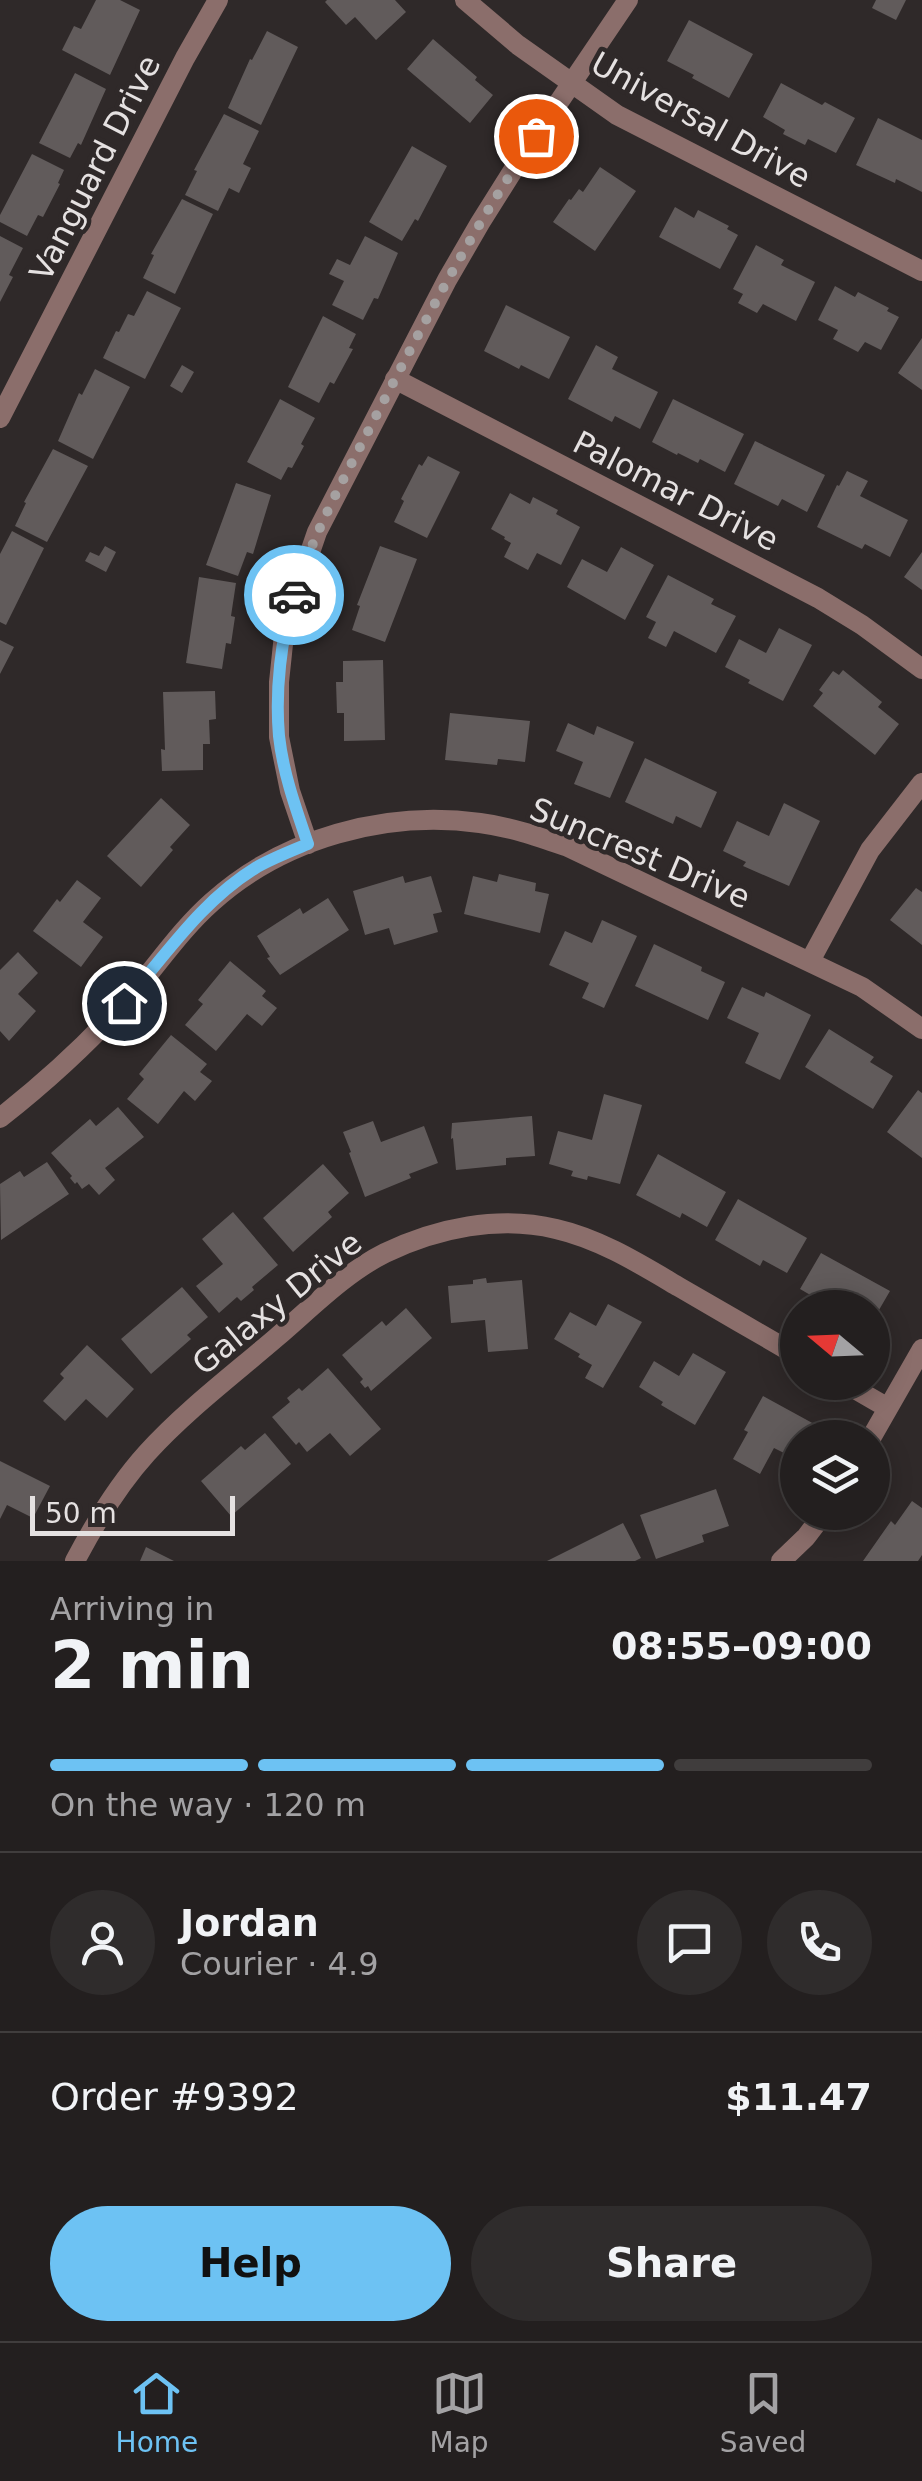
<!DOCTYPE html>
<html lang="en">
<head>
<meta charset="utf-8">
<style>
	body { margin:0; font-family:"DejaVu Sans",sans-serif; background:#2f2c2c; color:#f1f3f6; height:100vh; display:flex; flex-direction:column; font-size:38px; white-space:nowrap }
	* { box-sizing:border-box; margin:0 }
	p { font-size:32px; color:#a3a2a4 }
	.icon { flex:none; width:55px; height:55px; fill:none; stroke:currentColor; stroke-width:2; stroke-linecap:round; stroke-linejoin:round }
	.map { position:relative; height:1561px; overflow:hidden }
	.side { display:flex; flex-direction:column; background:#231f1f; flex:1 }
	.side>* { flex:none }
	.needle { width:65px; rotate:289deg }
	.controls { position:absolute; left:780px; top:1290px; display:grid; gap:20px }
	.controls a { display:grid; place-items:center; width:110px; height:110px; border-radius:50%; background:#231f1f; box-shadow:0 5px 25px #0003,0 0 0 2px #403d3d; font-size:50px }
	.scale { position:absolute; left:30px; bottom:25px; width:205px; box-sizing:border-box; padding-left:10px; border:5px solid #e5e1e1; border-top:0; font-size:28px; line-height:35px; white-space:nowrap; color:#e5e1e1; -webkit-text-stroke:8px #2f2929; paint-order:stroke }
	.pin { position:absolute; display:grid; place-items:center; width:85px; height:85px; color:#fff; margin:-42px; border:5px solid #fff; border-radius:50%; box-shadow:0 2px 10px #0007 }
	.courier { position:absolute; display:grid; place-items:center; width:100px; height:100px; margin:-50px; border:8px solid #6dc2f3; border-radius:50%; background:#fff; color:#222; box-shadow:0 2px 12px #0007 }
	.summary em { font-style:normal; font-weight:800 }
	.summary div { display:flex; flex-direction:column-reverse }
	.summary { display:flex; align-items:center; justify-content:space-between; height:170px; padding:0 50px }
	h1 { font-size:65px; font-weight:800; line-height:75px }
	.bar { display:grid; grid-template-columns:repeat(4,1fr); gap:15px 10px; align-content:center; height:120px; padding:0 50px }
	.bar i { height:12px; border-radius:8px; background:#403d3d }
	.bar .active { background:#6dc2f3 }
	.bar p { grid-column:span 4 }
	.line { display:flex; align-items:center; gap:25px; padding:0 50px; border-top:2px solid #403d3d }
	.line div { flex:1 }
	.round { display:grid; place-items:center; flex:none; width:105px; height:105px; border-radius:52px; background:#2f2c2c }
	.primary-button { display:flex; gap:20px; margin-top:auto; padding:20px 50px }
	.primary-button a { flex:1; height:115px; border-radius:60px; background:#6dc2f3; color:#111; font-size:40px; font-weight:800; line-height:115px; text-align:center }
	.primary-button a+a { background:#2f2c2c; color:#f1f3f6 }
	.menu { display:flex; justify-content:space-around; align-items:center; height:140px; border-top:2px solid #403d3d; background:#231f1f; font-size:28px; color:#a3a2a4 }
	.menu a { display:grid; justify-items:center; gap:5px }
	.menu .active { color:#6dc2f3 }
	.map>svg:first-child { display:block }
</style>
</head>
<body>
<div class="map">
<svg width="922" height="1561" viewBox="0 0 922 1561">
	<rect width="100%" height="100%" fill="#2f2929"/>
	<path fill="#615b5b" d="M96,0H120L140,10L110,75L62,50L74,26L81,29Z
		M327,0H395L406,12L376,40L355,17L346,25L325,2Z
		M876,0H906L896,20L872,8Z
		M689,20L753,54L729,98L692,78L694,75L667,61Z
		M267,31L298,47L261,125L228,108L250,59L252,60Z
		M433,39L477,77L475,80L493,95L470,123L407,69Z
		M75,73L106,89L81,145L78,143L70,158L39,143Z
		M781,83L822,105L825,102L855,118L836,153L808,139L805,145L783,134L785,130L763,117Z
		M224,114L259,131L243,164L251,168L239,193L229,188L218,211L185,195L197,171L194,170Z
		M878,118L922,140V192L896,179L895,183L856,165Z
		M412,146L447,166L418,221L415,219L402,241L369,222Z
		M32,154L64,170L58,183L60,184L43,217L38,215L27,236L0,222V215Z
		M600,167L636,191L595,251L553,222L569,199L571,200L579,189L583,192Z
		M182,199L213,214L175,294L143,278L154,255L151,254Z
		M675,207L694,218L698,210L729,226L727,229L738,235L720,269L659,237Z
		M0,236L23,248L9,275L13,277L0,302Z
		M365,236L398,253L378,299L374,298L363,320L332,305L344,281L329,274L337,259L350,265Z
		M756,245L784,260L781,265L815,282L796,321L763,304L757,313L738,303L743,294L733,289Z
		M835,286L855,297L858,292L889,308L887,311L899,317L881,350L865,342L858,352L833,339L838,330L818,320Z
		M147,291L181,308L145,379L103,358L116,331L119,332L128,314L134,316Z
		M506,305L570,337L549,379L521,365L519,369L484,351Z
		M323,316L356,334L349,348L353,349L334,384L330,382L319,403L288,387Z
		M922,338V390L898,373Z
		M596,345L618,357L612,369L658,392L640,429L615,416L612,422L568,399Z
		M182,365L194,372L182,393L170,386Z
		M95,369L130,387L93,459L58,441L79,393L82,395Z
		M280,399L315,418L301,444L304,446L292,468L288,467L281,480L247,462Z
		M673,399L744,434L725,472L700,459L698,463L678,453L677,455L652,442Z
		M755,441L825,475L807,512L782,499L778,506L734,484Z
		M53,449L88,466L47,542L15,526L26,503L24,502Z
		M428,456L460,472L427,538L394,522L404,501L401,499L419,464L422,466Z
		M847,471L868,481L860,496L908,520L890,557L865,544L862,549L817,527L837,485L839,486Z
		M236,483L271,495L253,554L247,552L238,576L206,565Z
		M510,493L530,504L533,497L558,510L556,514L580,527L561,565L537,553L528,570L504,557L511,543L504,539L505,537L491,529Z
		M12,531L44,548L6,625L0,622V554Z
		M105,546L116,552L106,572L85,561L90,552L99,556Z
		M380,546L417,559L385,642L352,630L360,606L357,605Z
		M621,547L654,565L625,620L567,587L582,559L607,572Z
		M922,552V590L904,577Z
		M668,575L714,599L711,604L736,616L716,653L674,631L666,647L648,638L656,622L646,617Z
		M199,577L236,583L231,616L235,617L231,644L226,643L222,669L186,663Z
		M779,628L812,645L783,701L748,683L750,680L725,667L739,639L766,653Z
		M0,640L14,647L0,674Z
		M383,660L385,740L344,741V713H337L336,682H343V661Z
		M843,670L882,702L878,707L899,724L875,755L813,706L823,693L819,690L833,671L839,675Z
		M215,691L216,719L209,720L210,744H203V770L162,771L161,749L165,750L163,692Z
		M450,713L530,721L525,762L498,759L497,765L445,760Z
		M568,723L594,735L597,726L634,742L610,798L574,784L583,762L556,751Z
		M645,758L717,792L701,828L676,816L673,824L625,802Z
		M161,798L190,825L170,847L173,850L141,887L107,856Z
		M784,803L820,821L789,886L743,866L746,862L723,851L737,821L769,836Z
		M499,874L536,883L535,891L549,894L540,933L464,914L473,876L497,882Z
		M403,876L405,883L431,876L442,912L433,914L438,932L394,945L389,928L365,935L353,891Z
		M77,880L101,898L83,922L103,937L81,967L33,931L57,899L60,902Z
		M916,888L922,892V945L890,920Z
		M328,898L349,930L280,975L267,958L270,957L257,936L300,908L303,914Z
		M602,920L637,936L604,1008L582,998L589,983L549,965L565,931L592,943Z
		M654,944L702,967L701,971L725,982L708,1020L635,986Z
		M18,952L38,973L18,994L36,1011L9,1041L0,1031V970Z
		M230,961L266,991L262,996L277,1008L262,1026L247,1014L216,1051L185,1025L203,1004L198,1000Z
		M742,987L764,997L766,992L811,1015L780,1080L745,1063L759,1033L727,1018Z
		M829,1029L874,1057L870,1062L893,1076L873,1109L805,1067Z
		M171,1035L207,1064L200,1072L212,1081L195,1101L184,1091L158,1124L127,1099L144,1079L139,1074Z
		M918,1090L922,1093V1158L887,1132Z
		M604,1094L642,1105L620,1184L588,1176L587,1180L571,1176L573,1171L549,1164L558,1131L592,1140Z
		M118,1107L144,1137L105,1168L115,1180L99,1195L89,1184L82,1189L77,1182L75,1184L70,1178L72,1176L51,1153L90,1119L96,1126Z
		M532,1116L535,1156L506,1158V1165L456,1170L453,1138L451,1139L452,1123Z
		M373,1121L381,1142L424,1126L438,1163L409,1174L411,1178L365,1197L349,1153L351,1152L343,1132Z
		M658,1154L726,1192L707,1227L682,1213L680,1218L636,1195Z
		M47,1162L69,1194L1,1240L0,1184L20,1171L24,1177Z
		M323,1164L349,1193L328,1212L332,1217L293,1252L263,1218Z
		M738,1199L807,1238L787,1273L763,1260L760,1266L715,1240Z
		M233,1212L278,1265L252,1287L254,1290L241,1301L237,1297L219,1313L196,1286L223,1264L202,1239Z
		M821,1253L890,1291L872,1322V1308H821L816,1305L819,1300L800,1289Z
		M486,1278L487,1283L522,1280L528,1349L488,1352L485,1320L451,1323L448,1286L473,1284V1280Z
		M182,1287L208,1317L187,1335L191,1339L151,1374L121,1339Z
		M608,1304L642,1322L603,1388L585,1378L592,1365L578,1357L580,1354L554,1339L570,1312L596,1326Z
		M406,1308L432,1338L371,1391L368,1386L365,1388L360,1382L363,1379L342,1355L382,1321L386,1326Z
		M87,1345L134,1389L107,1418L86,1399L65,1421L43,1401L64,1378L60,1374Z
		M693,1353L726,1372L695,1425L661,1405L663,1402L639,1387L654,1361L679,1376Z
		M328,1368L381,1429L350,1456L330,1433L307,1452L299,1442L296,1445L272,1417L290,1402L287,1398L299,1388L302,1391Z
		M763,1396L816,1425L809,1438H798V1460L774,1448L760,1474L733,1459L748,1432L744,1430Z
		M265,1433L291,1464L231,1516L201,1481L241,1446L245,1450Z
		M0,1461L50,1486L33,1518L7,1505L0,1519Z
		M716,1489L729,1526L702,1535L704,1542L656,1559L640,1515Z
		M912,1501L922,1508V1555L918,1561H863L891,1521L895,1525Z
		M623,1523L641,1558L635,1561H547Z
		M146,1547L174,1561H140Z"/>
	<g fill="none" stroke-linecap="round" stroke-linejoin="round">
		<path stroke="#8b6e6b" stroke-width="20" d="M465,0L518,45L617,115L922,271
			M395,379L818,598L862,625L922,669
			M0,418L185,58L218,0
			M308,844L290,791L279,737V682L285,625L317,532L447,280L480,223L519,161L628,0
			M810,961L870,850L922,783
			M0,1118C52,1077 100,1033 142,982C165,954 185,926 212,902C283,838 386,810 480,823C511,827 539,837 568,847L862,987L922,1029
			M843,1382L888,1408
			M871,1438L922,1349
			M75,1561C95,1523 118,1485 147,1453C185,1411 234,1374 277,1337C311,1308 345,1273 385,1253C437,1228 499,1215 556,1229C600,1239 640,1264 679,1287C719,1310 758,1333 798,1356
			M781,1561L806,1537L825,1512"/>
	</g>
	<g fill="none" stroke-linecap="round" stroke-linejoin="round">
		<path stroke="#a5a1a1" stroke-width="10" stroke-dasharray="0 18" d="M294,595C314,531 347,473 377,414C426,319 475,224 536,136"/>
		<path stroke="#6dc2f3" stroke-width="12" d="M124,1003C166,955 201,901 257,867C273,858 291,851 308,844C296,809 283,773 279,736C275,690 281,639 294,595"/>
	</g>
	<g text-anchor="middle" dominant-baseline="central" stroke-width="9" stroke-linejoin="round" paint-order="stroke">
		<g font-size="32" fill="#e5e1e1" stroke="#2f2929">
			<text transform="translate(701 120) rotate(29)">Universal Drive</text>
			<text transform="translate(95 168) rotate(-63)">Vanguard Drive</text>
			<text transform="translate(676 491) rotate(27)">Palomar Drive</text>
			<text transform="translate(640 853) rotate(23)">Suncrest Drive</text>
			<text transform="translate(277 1303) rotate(-39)">Galaxy Drive</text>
		</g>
	</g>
</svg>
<div class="controls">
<a><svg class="needle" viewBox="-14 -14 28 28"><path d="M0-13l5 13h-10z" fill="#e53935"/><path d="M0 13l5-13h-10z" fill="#a3a2a4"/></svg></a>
<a><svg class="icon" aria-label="layers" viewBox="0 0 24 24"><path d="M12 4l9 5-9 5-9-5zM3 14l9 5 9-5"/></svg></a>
</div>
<div class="scale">50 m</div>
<div class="pin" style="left:536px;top:136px;background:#ea580c"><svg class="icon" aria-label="bag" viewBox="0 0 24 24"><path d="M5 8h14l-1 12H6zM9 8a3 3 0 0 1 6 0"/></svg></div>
<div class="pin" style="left:124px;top:1003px;background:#1f2937"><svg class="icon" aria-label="home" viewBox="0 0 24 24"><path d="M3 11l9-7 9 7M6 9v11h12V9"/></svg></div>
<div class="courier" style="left:294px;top:595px"><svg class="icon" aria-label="car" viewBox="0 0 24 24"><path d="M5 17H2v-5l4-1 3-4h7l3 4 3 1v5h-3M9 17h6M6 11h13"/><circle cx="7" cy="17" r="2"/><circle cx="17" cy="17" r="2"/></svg></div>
</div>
<section class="side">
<div class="summary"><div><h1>2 min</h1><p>Arriving in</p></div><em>08:55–09:00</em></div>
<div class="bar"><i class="active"></i><i class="active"></i><i class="active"></i><i></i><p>On the way · 120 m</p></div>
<div class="line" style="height:180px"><a class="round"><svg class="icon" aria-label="person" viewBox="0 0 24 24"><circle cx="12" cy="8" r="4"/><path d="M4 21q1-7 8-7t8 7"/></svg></a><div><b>Jordan</b><p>Courier · 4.9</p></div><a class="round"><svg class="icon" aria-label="chat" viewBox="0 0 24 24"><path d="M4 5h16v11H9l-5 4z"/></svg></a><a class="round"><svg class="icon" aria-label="phone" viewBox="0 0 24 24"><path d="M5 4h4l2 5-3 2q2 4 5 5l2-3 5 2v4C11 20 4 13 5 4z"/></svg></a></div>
<div class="line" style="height:130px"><div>Order #9392</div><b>$11.47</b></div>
<div class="primary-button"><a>Help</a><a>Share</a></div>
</section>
<nav class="menu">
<a class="active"><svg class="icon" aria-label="home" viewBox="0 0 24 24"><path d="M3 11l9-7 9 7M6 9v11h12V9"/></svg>Home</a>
<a><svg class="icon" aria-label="map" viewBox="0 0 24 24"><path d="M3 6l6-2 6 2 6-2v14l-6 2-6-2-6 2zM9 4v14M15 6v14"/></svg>Map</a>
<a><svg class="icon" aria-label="saved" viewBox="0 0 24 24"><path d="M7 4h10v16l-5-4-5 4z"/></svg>Saved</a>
</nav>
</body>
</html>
